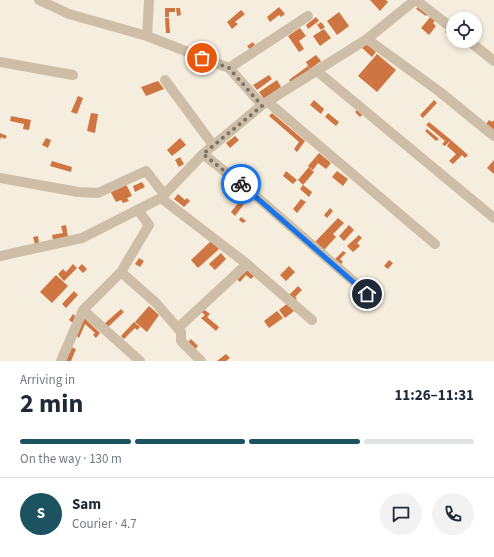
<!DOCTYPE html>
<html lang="en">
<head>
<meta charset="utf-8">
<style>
	body { margin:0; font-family:"Source Sans 3",sans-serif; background:#f2f2f3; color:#1f2937; height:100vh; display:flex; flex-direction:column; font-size:15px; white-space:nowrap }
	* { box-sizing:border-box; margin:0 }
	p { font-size:13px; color:#747a83 }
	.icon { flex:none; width:22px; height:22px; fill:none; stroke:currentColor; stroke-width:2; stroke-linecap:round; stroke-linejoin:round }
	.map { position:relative; height:361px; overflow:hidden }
	.sheet { display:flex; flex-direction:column; background:#fff; flex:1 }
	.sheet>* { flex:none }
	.controls { position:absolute; left:446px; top:12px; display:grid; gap:8px }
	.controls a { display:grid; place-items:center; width:36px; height:36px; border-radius:50%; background:#fff; box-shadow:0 2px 6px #0003; font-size:20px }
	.pin { position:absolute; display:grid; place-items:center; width:34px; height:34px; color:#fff; margin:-17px; border:2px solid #fff; border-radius:50%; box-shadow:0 1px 4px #0007 }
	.courier { position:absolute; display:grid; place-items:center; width:40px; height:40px; margin:-20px; border:3px solid #1a73e8; border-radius:50%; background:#fff; color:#222; box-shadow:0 1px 5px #0007 }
	.headline em { font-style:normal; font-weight:700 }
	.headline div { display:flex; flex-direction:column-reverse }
	.headline { display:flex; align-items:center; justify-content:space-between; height:68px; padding:0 20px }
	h1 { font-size:26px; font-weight:700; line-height:30px }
	.bar { display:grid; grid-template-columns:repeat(4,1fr); gap:6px 4px; align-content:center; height:48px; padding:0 20px }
	.bar i { height:5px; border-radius:3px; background:#e0e1e3 }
	.bar .active { background:#1b5360 }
	.bar p { grid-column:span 4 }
	.line { display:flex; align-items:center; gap:10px; padding:0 20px; border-top:1px solid #e0e1e3 }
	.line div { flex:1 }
	.round { display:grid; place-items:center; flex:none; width:42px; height:42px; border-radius:21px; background:#f2f2f3 }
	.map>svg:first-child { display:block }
</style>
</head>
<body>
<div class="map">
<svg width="494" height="361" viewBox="0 0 494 361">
	<rect width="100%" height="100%" fill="#f5edde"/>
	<path fill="#cf7541" d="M370,0H386L388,2L380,11Z
		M419,5L429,12L426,16L416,9Z
		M279,7L285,14L281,17L279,15L270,22L267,17Z
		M165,8H175V12H169V17H165Z
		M176,8H180L181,15L177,16Z
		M241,10L245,14L235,22L238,24L232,29L227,22Z
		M339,12L349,26L337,35L327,21Z
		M432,15L437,18L433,23L436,26L429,35L421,28Z
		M316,17L319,21L308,29L306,25Z
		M165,18H169L170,33H166Z
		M321,22L325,27L321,30L317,25Z
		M448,27L453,31V39L445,32Z
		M300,28L306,36L299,41L304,49L299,52L288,36Z
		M324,29L331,38L320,46L313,36Z
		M455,41H463L460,45Z
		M253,42L256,47L251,51L247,46Z
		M365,42L376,52L372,57L361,47Z
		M377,54L396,70L377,92L358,76Z
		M316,55L321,61L310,69L306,62Z
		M308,66L311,72L293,85L289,80Z
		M269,75L272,79L257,90L253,85Z
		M277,80L281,87L264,99L259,92Z
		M158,81L164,89L146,96L141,87Z
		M78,96L83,98L77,114L71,112Z
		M314,100L324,109L321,114L310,105Z
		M434,100L437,103L423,118L420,115Z
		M358,109L363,114L360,117L355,112Z
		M91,113L98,114L95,133L87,131Z
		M272,113L305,141L297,152L294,149L299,142L269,116Z
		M328,113L339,122L336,126L325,117Z
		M11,116L31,120L29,130L23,129L24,124L10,121Z
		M489,120L492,122L494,120V130L486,124Z
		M429,122L451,140L445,146L442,144L445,141L426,125Z
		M427,129L439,139L436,141L425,131Z
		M0,133L7,136L5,139L1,137L0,140Z
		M235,136L239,140L230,148L226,143Z
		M46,138L51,140L48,148L42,145Z
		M180,138L186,145L172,156L167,150Z
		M451,140L468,155L465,158L462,155L453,164L449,161L456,154L447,146Z
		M319,153L331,163L326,169L318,163L313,170L308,166Z
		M180,157L184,164L179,167L175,160Z
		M494,160V174L487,168Z
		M52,161L72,167L71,172L50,166Z
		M309,167L314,172L303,185L298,180Z
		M286,171L297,180L293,184L283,176Z
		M337,171L348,179L343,186L332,177Z
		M142,182L145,187L135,192L133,186Z
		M126,184L132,196L127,198L129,201L123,203L121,200L116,202L110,191Z
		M303,185L312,192L309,197L300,189Z
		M247,192L251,195L235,216L231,212Z
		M178,194L185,200L187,198L190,201L184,207L174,199Z
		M301,199L306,202L297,213L293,209Z
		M330,208L333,211L327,218L324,215Z
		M241,217L246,221L243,223L239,220Z
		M338,218L344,223L333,234L336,237L324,250L315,242Z
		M66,225L68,237L53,240L52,235L63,233L61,226Z
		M349,225L354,230L344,241L339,236Z
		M359,235L362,238L357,243L360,246L353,252L347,246Z
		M38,236L39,243L35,244L33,237Z
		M211,241L219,249L198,268L191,260Z
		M343,251L346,253L340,259L343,262L340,265L334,260Z
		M221,253L226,259L215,270L209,264Z
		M139,258L144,261L140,267L135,264Z
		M389,260L393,263L388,269L384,266Z
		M73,264L77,268L64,281L58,274L63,269L66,272Z
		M82,264L87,269L83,273L78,268Z
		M289,266L295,272L286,281L280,275Z
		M246,269L254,276L251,279L246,275L240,282L237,279Z
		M56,275L68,286L52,303L40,292Z
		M366,280L373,286L370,289L363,284Z
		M298,286L302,290L295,297L297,298L294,302L288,296Z
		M356,287L359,289L354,295L351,292Z
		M74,291L78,295L66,308L62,304Z
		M288,303L294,311L285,318L279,310Z
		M149,306L159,315L147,332L135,322Z
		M201,307L210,314L207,317L219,327L216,331L201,318L205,315L199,310Z
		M121,309L124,312L107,328L104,324Z
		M277,311L283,318L269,328L264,321Z
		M73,314L77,318L73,323L69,320Z
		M83,317L100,333L96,338L93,335L95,333L85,324L79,338L76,335Z
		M134,322L140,327L137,330L135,328L124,339L121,336Z
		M191,339L198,346L194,350L187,343Z
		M71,347L76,349L71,361H65Z
		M226,354L230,358L226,361H217Z"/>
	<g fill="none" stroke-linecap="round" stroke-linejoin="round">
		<path stroke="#cebea8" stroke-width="10" d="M39,0L69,14L147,36L229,68L262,105
			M416,0L453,29
			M147,36L149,0
			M367,39L440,92L494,136
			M469,41L494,61
			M0,62L73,75
			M229,68L308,16
			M318,72L494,218
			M165,80L213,145
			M269,103L435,244
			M203,154L258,198L367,293
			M0,178L78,192L98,193L146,171L164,194
			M161,198L247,264L312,320
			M0,256L82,238L161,198L203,154L262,105L367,39L415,0
			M121,272L156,303L181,332V341L201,361
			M83,310L140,361
			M178,328L247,264
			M61,361L83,310L121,272L149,225L138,210"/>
	</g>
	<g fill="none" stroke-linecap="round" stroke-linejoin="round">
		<path stroke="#7b7368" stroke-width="4" stroke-dasharray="0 7.2" d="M202,58L229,68L262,106L203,154L241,184"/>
		<path stroke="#1a73e8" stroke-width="5" d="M241,184L367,294"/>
	</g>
</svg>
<div class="controls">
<a><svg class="icon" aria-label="locate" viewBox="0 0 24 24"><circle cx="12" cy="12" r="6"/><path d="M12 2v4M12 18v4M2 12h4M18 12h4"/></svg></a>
</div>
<div class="pin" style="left:202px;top:58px;background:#ea580c"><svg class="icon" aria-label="bag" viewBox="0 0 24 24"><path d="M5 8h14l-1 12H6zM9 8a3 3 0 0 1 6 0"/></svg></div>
<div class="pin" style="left:367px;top:294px;background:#1f2937"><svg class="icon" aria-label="home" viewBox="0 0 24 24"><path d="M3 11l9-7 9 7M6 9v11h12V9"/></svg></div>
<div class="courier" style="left:241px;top:184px"><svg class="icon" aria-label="bike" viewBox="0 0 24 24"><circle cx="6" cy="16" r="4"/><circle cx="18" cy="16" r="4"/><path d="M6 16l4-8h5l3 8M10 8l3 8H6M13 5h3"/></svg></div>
</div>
<section class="sheet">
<div class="headline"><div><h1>2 min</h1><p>Arriving in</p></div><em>11:26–11:31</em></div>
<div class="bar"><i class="active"></i><i class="active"></i><i class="active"></i><i></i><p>On the way · 130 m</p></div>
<div class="line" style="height:72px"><b class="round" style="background:#1b5360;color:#fff">S</b><div><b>Sam</b><p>Courier · 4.7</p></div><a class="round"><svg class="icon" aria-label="chat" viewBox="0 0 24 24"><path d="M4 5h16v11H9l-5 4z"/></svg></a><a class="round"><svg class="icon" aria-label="phone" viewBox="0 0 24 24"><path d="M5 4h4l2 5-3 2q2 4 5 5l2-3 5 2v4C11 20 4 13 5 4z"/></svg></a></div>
</section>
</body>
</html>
